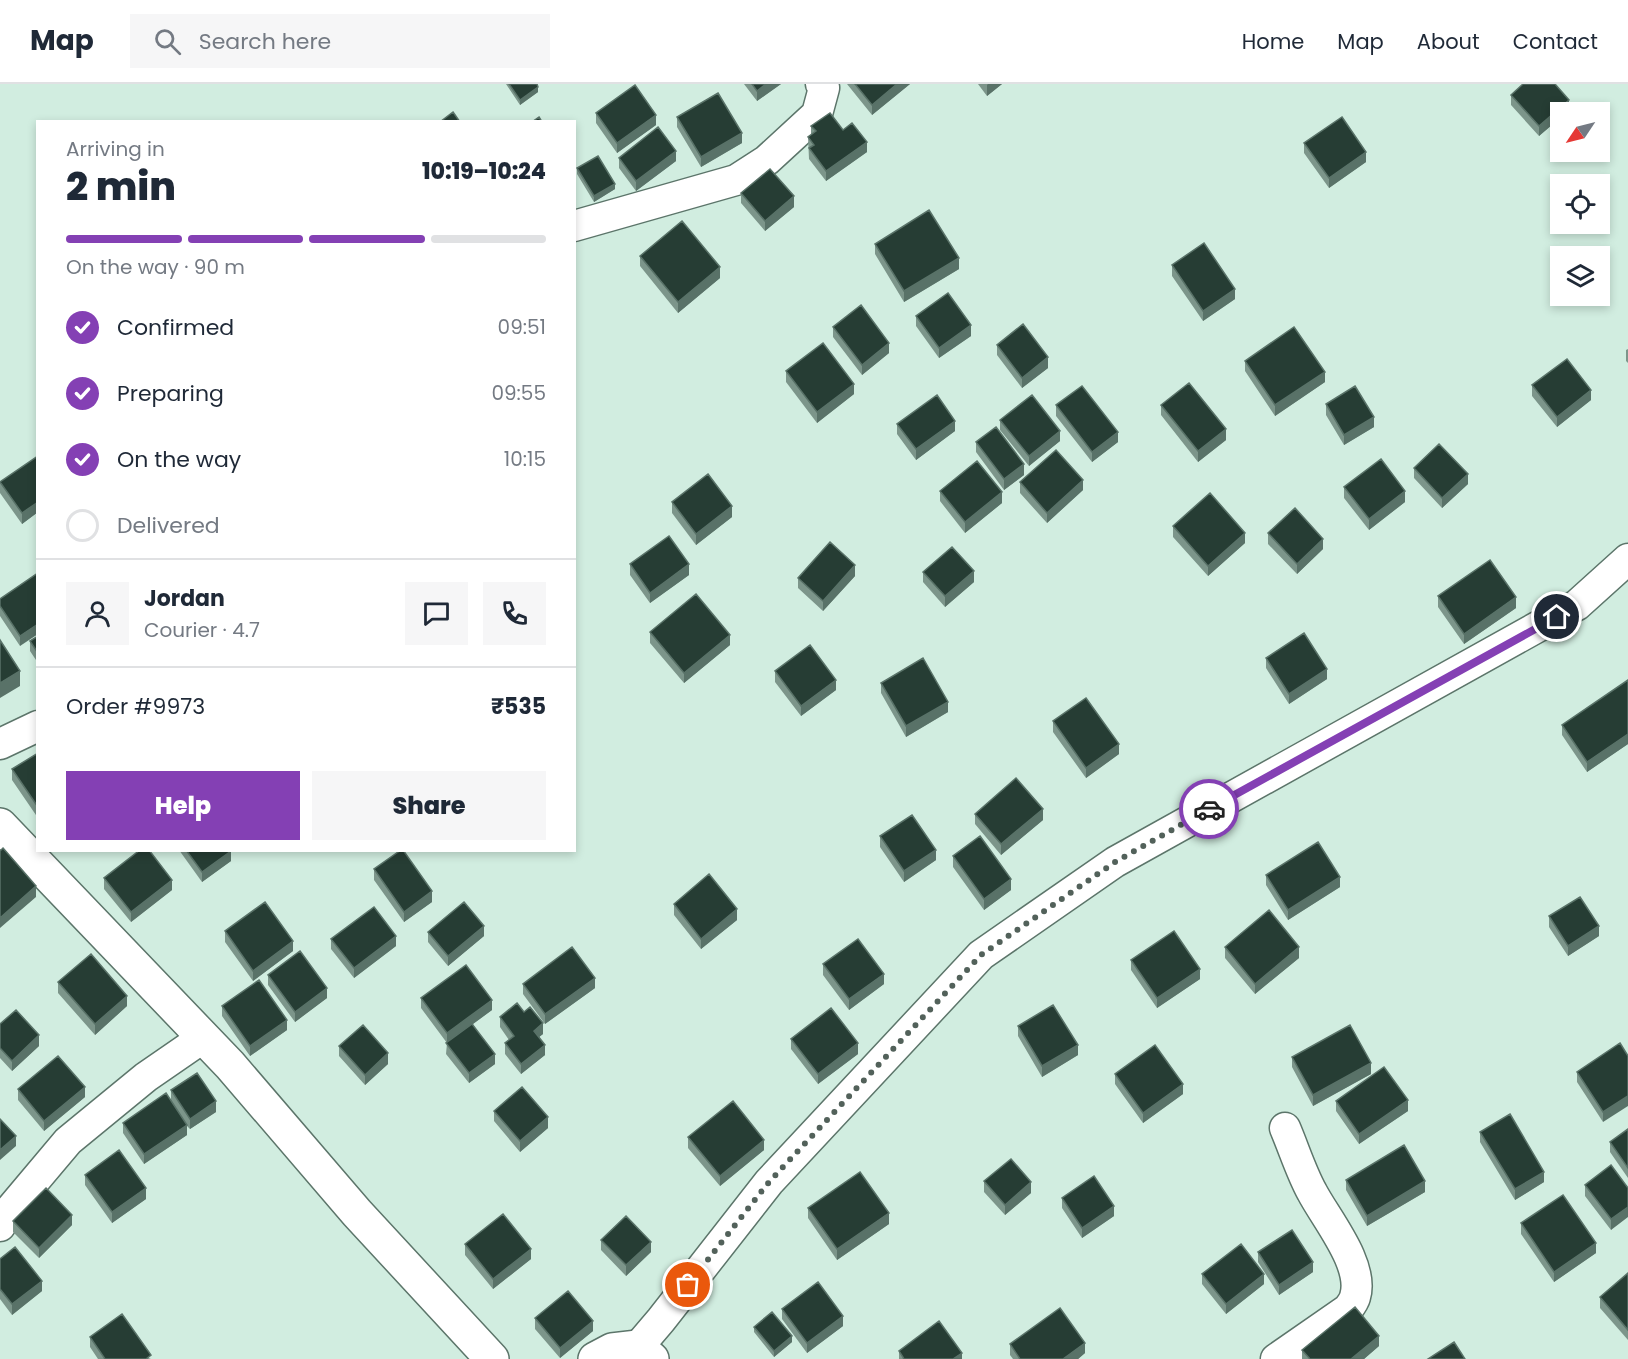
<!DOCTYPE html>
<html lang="en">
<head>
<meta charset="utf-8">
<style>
	body { margin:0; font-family:Poppins,sans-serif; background:#f6f6f7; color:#1f2937; height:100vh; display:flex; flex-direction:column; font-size:22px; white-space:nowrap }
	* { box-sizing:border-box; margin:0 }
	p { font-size:20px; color:#747a83 }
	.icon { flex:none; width:33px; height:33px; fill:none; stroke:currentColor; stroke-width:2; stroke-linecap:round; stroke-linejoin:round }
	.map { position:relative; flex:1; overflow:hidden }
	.side { position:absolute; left:36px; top:36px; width:540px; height:732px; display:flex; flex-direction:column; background:#fff; border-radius:0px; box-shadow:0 3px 9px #0003 }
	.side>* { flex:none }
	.needle { width:39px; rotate:235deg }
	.controls { position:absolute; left:1550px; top:18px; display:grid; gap:12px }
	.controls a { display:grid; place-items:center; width:60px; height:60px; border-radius:0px; background:#fff; box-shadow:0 3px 9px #0003; font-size:30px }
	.pin { position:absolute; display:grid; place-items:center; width:51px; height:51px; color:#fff; margin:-26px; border:3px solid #fff; border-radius:50%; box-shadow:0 2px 6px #0007 }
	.courier { position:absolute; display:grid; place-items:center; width:60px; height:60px; margin:-30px; border:4px solid #8440b4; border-radius:50%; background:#fff; color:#222; box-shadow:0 2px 8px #0007 }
	.summary em { font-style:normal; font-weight:800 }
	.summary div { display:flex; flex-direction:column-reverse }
	.summary { display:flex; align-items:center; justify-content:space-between; height:102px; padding:0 30px }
	h1 { font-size:39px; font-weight:800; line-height:45px }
	.bar { display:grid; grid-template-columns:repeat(4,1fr); gap:9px 6px; align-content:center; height:72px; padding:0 30px }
	.bar i { height:8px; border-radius:4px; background:#e0e1e3 }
	.bar .active { background:#8440b4 }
	.bar p { grid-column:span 4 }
	.line { display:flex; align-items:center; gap:15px; padding:0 30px; border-top:2px solid #e0e1e3 }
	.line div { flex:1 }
	.round { display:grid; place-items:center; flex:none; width:63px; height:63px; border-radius:0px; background:#f6f6f7 }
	ol { padding:0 30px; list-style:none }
	li { display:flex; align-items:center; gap:18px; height:66px }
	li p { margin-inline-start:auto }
	li .icon { padding:6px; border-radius:50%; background:#8440b4; color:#fff; stroke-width:4 }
	li:last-child { color:#747a83 }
	li i { width:33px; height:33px; border:3px solid #e0e1e3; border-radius:50% }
	.button { display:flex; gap:12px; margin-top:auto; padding:12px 30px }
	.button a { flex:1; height:69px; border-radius:0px; background:#8440b4; color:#fff; font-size:24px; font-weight:800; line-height:69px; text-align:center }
	.button a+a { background:#f6f6f7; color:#1f2937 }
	header { display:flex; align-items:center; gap:36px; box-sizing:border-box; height:84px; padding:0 30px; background:#fff; border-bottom:2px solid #e0e1e3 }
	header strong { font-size:28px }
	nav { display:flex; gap:33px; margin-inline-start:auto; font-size:21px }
	.search { width:420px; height:54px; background:#f6f6f7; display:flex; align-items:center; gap:15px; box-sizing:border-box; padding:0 21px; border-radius:0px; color:#747a83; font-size:22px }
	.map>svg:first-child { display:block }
</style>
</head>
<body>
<header>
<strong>Map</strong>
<div class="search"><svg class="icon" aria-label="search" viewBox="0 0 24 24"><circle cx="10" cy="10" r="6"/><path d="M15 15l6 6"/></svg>Search here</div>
<nav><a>Home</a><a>Map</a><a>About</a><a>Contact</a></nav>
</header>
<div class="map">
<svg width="1628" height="1275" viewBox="0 0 1628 1275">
	<rect width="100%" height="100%" fill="#d1ede0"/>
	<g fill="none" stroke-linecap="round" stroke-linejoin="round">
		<g stroke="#5c756a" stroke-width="33">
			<path id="street" d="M574,142L736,96L767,76L817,30L824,4L821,0
				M0,660L38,642
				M0,1142L9,1127L68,1057L146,993L204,953
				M638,1263L661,1236L769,1098L981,871L1115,778L1577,521L1628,475
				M1276,1275L1348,1225C1351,1221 1354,1217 1355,1213C1365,1181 1326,1135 1312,1108C1301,1088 1294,1065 1285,1044"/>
		</g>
		<g stroke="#5c756a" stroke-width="36">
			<path id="secondary" d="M0,741L230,981L357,1129L492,1275
				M595,1275L612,1266L638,1263L652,1275"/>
		</g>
		<use href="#street" stroke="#fff" stroke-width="30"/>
		<use href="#secondary" stroke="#fff" stroke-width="33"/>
	</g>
	<path fill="#7c958a" d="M506,0H537L538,8L520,21Z
		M744,0H781L757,17Z
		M847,0H910L872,31Z
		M978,0H1002L987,12Z
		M1511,11L1569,27L1566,28H1560V34L1539,52L1511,21Z
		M596,29L656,41L617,69L596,39Z
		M677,33L742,59L701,83L677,43Z
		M811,42L843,46L867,68L826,97L809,75L808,53L811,51Z
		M1304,59L1366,78L1329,104L1304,69Z
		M619,74L676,77L636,107L619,84Z
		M577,84L615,105L594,118L577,90Z
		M741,109L794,123L765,147L741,119Z
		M875,160L959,185L904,218L875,170Z
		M640,172L720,194L678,229L640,182Z
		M1172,181L1235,215L1203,237L1172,192Z
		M916,232L971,252L939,274L916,242Z
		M833,243L889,269L862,291L833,253Z
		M997,261L1048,284L1022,304L997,271Z
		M1628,265V279L1626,277V266Z
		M1245,277L1325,298L1275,332L1245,287Z
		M786,287L854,310L817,339L786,298Z
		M1532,301L1591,316L1557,343L1532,312Z
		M1326,320L1374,343L1344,361L1326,331Z
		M1056,321L1118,358L1092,378L1056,332Z
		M1161,321L1226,356L1198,378L1161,331Z
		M1000,336L1060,357L1029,382L1000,346Z
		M897,340L955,347L916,376L897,350Z
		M976,358L1024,391L1004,406L976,368Z
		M38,372V428L22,440L0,409V398Z
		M1414,384L1468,400L1442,424L1414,394Z
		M1020,398L1083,406L1047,439L1020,409Z
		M1344,403L1405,418L1369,446L1344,414Z
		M940,407L1002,419L965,449L940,417Z
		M672,418L732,433L696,461L672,429Z
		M1173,442L1245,459L1208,492L1173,453Z
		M1268,449L1323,465L1297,490L1268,460Z
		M630,480L689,491L650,519L630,491Z
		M923,488L974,498L945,523L923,498Z
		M38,489L20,562L0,532V515Z
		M855,492L823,527L798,504V494Z
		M1438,512L1516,524L1464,560L1438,523Z
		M650,548L730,561L684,599L650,559Z
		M38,552V579L30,567V557Z
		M1266,574L1327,595L1289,620L1266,584Z
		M775,587L836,606L801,632L775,598Z
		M1628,596V660L1587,688L1562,651V641Z
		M881,599L948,628L906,653L881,609Z
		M1053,637L1119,670L1086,694L1053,648Z
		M38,669V734L12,696V685Z
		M975,730L1043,736L1001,771L975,740Z
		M880,752L936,776L904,798L880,763Z
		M179,766H231V777L202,798Z
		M953,772L1011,806L984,826L953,783Z
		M374,785L432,818L404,838L374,796Z
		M1266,791L1340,803L1288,836L1266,801Z
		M104,794L172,806L131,838L104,805Z
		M674,820L737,836L701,865L674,831Z
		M1549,832L1599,852L1568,872L1549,843Z
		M225,847L293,867L253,897L225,858Z
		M428,848L484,852L448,882L428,858Z
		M331,855L396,862L354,894L331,865Z
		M1225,863L1299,874L1255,910L1225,874Z
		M1131,876L1200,895L1157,924L1131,886Z
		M823,880L884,900L849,926L823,891Z
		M268,891L327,914L295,938L268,901Z
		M58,898L127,922L95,951L58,909Z
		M523,900L595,904L545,940L523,910Z
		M421,914L492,926L473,940L495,980L469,999L446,970L447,959L421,924Z
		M222,922L287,946L250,972L222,932Z
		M500,933L543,950L539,953L545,971L521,990L505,970V959L509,956L500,943Z
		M0,940L39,962L12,987L0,974Z
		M1018,942L1078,971L1042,993L1018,952Z
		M791,955L858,970L818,1000L791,965Z
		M1620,959L1603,1038L1577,998V988Z
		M339,962L388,980L365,1001L339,972Z
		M1292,973L1371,990L1313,1022L1292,983Z
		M1115,990L1183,1010L1143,1039L1115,1000Z
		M18,1005L85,1013L44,1047L18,1016Z
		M171,1006L216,1028L190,1045L187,1042V1051L144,1080L123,1049V1039L171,1016Z
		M1336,1017L1408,1027L1359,1060L1336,1027Z
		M494,1027L548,1044L520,1068L494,1037Z
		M1628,1045V1094L1610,1068V1058Z
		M1480,1048L1544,1098L1515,1116L1480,1058Z
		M688,1053L764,1066L720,1102L688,1064Z
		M85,1091L146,1115L112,1139L85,1101Z
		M1346,1096L1425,1108L1367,1142L1346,1106Z
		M984,1097L1031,1109L1005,1131L984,1108Z
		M1585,1101L1628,1104L1611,1146L1585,1112Z
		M1062,1114L1114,1132L1082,1154L1062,1124Z
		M808,1124L889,1140L837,1176L808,1134Z
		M13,1137L72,1141L39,1174L13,1148Z
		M1521,1139L1596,1169L1554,1198L1521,1150Z
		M601,1156L651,1168L626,1192L601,1166Z
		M465,1160L531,1175L493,1205L465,1171Z
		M1258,1168L1313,1188L1279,1211L1258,1178Z
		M0,1175L42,1207L12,1231L0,1215Z
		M1628,1189V1256L1600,1224V1213Z
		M1202,1190L1264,1200L1226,1230L1202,1200Z
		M782,1225L843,1242L807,1269L782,1235Z
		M535,1234L593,1247L560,1274L535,1245Z
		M754,1243L792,1258L774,1273L754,1248Z
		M90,1253L151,1275H98L90,1263Z
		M1010,1260L1085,1269L1078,1275H1013L1010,1271Z
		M1379,1262L1364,1275H1302V1266Z
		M899,1267L962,1275H899Z"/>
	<path fill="#597268" d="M766,0H781L757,17V7Z
		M897,0H910L872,31V21Z
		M988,0H1002L987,12V1Z
		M538,3V8L520,21V16Z
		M1569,16V27L1566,28H1560V34L1539,52V42Z
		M656,31V41L617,69V59Z
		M742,49V59L701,83V73Z
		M867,58V68L826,97V87Z
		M676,67V77L636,107V97Z
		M1366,68V78L1329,104V94Z
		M615,100V105L594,118V112Z
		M794,112V123L765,147V137Z
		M959,174V185L904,218V207Z
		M720,183V194L678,229V218Z
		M1235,205V215L1203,237V227Z
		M971,241V252L939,274V264Z
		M889,259V269L862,291V281Z
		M1048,273V284L1022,304V294Z
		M1325,288V298L1275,332V321Z
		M854,300V310L817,339V328Z
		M1591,306V316L1557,343V333Z
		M1374,333V343L1344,361V351Z
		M955,337V347L916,376V365Z
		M1226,345V356L1198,378V367Z
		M1060,347V357L1029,382V372Z
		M1118,348V358L1092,378V368Z
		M1024,380V391L1004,406V395Z
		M1468,390V400L1442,424V414Z
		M1083,396V406L1047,439V429Z
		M1405,407V418L1369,446V435Z
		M1002,408V419L965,449V438Z
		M38,418V428L22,440V429Z
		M732,422V433L696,461V450Z
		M1245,449V459L1208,492V482Z
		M1323,455V465L1297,490V480Z
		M689,480V491L650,519V509Z
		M855,481V492L823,527V517Z
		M974,487V498L945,523V512Z
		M1516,513V524L1464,560V550Z
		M38,540V550L20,562V552Z
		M730,551V561L684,599V589Z
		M1327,585V595L1289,620V610Z
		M20,587V602L0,614V599Z
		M836,596V606L801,632V622Z
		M948,618V628L906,653V642Z
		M1628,650V660L1587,688V678Z
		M1119,660V670L1086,694V684Z
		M1043,725V736L1001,771V760Z
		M936,766V776L904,798V787Z
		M231,767V777L202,798V788Z
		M1340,793V803L1288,836V826Z
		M1011,795V806L984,826V815Z
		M172,796V806L131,838V828Z
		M36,802V813L0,844V834Z
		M432,807V818L404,838V828Z
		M737,825V836L701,865V855Z
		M484,842V852L448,882V872Z
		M1599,842V852L1568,872V862Z
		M396,852V862L354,894V884Z
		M293,857V867L253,897V887Z
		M1299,863V874L1255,910V900Z
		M1200,885V895L1157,924V914Z
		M884,890V900L849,926V915Z
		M595,894V904L545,940V930Z
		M327,904V914L295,938V928Z
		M127,912V922L95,951V940Z
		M492,916V926L447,959V949Z
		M287,936V946L250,972V962Z
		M543,939V950L534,957V947Z
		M39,951V962L12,987V977Z
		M858,959V970L818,1000V990Z
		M545,961V971L521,990V980Z
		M1078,961V971L1042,993V982Z
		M388,969V980L365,1001V991Z
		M495,970V980L469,999V989Z
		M1371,979V990L1313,1022V1011Z
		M1183,1000V1010L1143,1039V1029Z
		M85,1003V1013L44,1047V1037Z
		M1628,1012V1022L1603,1038V1028Z
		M1408,1016V1027L1359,1060V1050Z
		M216,1017V1028L190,1045V1035Z
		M548,1033V1044L520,1068V1057Z
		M187,1041V1051L144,1080V1070Z
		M16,1052V1062L0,1076V1066Z
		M764,1056V1066L720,1102V1092Z
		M1544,1088V1098L1515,1116V1105Z
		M1425,1097V1108L1367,1142V1132Z
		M1031,1098V1109L1005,1131V1121Z
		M146,1104V1115L112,1139V1128Z
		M1114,1122V1132L1082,1154V1144Z
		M1628,1123V1133L1611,1146V1135Z
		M889,1129V1140L837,1176V1165Z
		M72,1131V1141L39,1174V1164Z
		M651,1158V1168L626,1192V1181Z
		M1596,1159V1169L1554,1198V1188Z
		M531,1165V1175L493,1205V1195Z
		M1313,1178V1188L1279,1211V1201Z
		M1264,1190V1200L1226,1230V1220Z
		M42,1197V1207L12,1231V1220Z
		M843,1232V1242L807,1269V1259Z
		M593,1237V1247L560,1274V1264Z
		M792,1252V1258L774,1273V1267Z
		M1379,1252V1262L1364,1275H1351Z
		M1085,1259V1269L1078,1275H1063Z
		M962,1269V1275H953Z"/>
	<path fill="#263d34" stroke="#597268" stroke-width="1.5" d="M509,0H537L538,3L520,16Z
		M752,0H766L757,7Z
		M855,0H897L872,21Z
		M1523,0H1555L1569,16L1539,42L1511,11Z
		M635,1L656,31L617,59L596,29Z
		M718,9L742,49L701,73L677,33Z
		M453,28L460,38H440Z
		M830,29L843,46L852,39L867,58L826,87L809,64L814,61L808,53L816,47L811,42Z
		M539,33L542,38H532Z
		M1342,33L1366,68L1329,94L1304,59Z
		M658,43L676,67L636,97L619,74Z
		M598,72L615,100L594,112L577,84Z
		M770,85L794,112L765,137L741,109Z
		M929,126L959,174L904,207L875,160Z
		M682,137L720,183L678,218L640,172Z
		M1204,159L1235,205L1203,227L1172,181Z
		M948,209L971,241L939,264L916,232Z
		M861,221L889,259L862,281L833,243Z
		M1023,240L1048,273L1022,294L997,261Z
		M1294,243L1325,288L1275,321L1245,277Z
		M823,259L854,300L817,328L786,287Z
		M1567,275L1591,306L1557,333L1532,301Z
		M1189,299L1226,345L1198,367L1161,321Z
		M1082,302L1118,348L1092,368L1056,321Z
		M1355,302L1374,333L1344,351L1326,320Z
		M937,311L955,337L916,365L897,340Z
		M1032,311L1060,347L1029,372L1000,336Z
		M996,343L1024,380L1004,395L976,358Z
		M1439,360L1468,390L1442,414L1414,384Z
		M1056,366L1083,396L1047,429L1020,398Z
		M38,372V418L22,429L0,398Z
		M1381,375L1405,407L1369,435L1344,403Z
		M977,377L1002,408L965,438L940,407Z
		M708,390L732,422L696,450L672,418Z
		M1210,409L1245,449L1208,482L1173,442Z
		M1295,424L1323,455L1297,480L1268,449Z
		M669,452L689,480L650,509L630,480Z
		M830,458L855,481L823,517L798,494Z
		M952,463L974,487L945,512L923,488Z
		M1490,476L1516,513L1464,550L1438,512Z
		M38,489V540L20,552L0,522V515Z
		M696,510L730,551L684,589L650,548Z
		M1304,549L1327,585L1289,610L1266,574Z
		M38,552V569L30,557Z
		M0,556L20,587L0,599Z
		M810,561L836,596L801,622L775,587Z
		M923,574L948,618L906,642L881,599Z
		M1628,596V650L1587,678L1562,641Z
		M1086,614L1119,660L1086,684L1053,637Z
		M38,669V723L12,685Z
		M1016,694L1043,725L1001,760L975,730Z
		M912,731L936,766L904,787L880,752Z
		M980,752L1011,795L984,815L953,772Z
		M1318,758L1340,793L1288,826L1266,791Z
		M3,764L36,802L0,834V767Z
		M140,766H149L172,796L131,828L104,794Z
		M186,766H231V767L202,788Z
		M401,766H403L432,807L404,828L374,785Z
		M709,790L737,825L701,855L674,820Z
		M1580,813L1599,842L1568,862L1549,832Z
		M265,818L293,857L253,887L225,847Z
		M464,818L484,842L448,872L428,848Z
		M374,823L396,852L354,884L331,855Z
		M1269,826L1299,863L1255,900L1225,863Z
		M1174,847L1200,885L1157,914L1131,876Z
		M858,855L884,890L849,915L823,880Z
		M572,863L595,894L545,930L523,900Z
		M300,867L327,904L295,928L268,891Z
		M91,870L127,912L95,940L58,898Z
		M466,881L492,916L447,949L421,914Z
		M259,896L287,936L250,962L222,922Z
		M517,919L524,928L530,923L543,939L534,947L545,961L521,980L505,959L514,952L500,933Z
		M1053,921L1078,961L1042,982L1018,942Z
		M831,924L858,959L818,990L791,955Z
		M16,926L39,951L12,977L0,964V940Z
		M472,940L495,970L469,989L446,959Z
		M363,941L388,969L365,991L339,962Z
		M1350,941L1371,979L1313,1011L1292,973Z
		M1620,959L1628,972V1012L1603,1028L1577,988Z
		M1155,961L1183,1000L1143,1029L1115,990Z
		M58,972L85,1003L44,1037L18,1005Z
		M1384,983L1408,1016L1359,1050L1336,1017Z
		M197,989L216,1017L190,1035L171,1006Z
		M522,1003L548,1033L520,1057L494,1027Z
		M166,1009L187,1041L144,1070L123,1039Z
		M733,1017L764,1056L720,1092L688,1053Z
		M1510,1030L1544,1088L1515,1105L1480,1048Z
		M0,1035L16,1052L0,1066Z
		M1628,1045V1084L1610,1058Z
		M1404,1061L1425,1097L1367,1132L1346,1096Z
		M119,1066L146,1104L112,1128L85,1091Z
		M1011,1075L1031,1098L1005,1121L984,1097Z
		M1611,1081L1628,1104V1123L1611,1135L1585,1101Z
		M860,1088L889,1129L837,1165L808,1124Z
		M1094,1092L1114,1122L1082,1144L1062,1114Z
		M46,1104L72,1131L39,1164L13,1137Z
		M1563,1111L1596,1159L1554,1188L1521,1139Z
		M503,1130L531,1165L493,1195L465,1160Z
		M626,1132L651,1158L626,1181L601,1156Z
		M1292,1146L1313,1178L1279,1201L1258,1168Z
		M1241,1160L1264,1190L1226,1220L1202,1190Z
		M15,1163L42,1197L12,1220L0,1205V1175Z
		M1628,1189V1246L1600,1213Z
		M818,1198L843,1232L807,1259L782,1225Z
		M568,1207L593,1237L560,1264L535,1234Z
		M1355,1223L1379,1252L1351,1275H1310L1302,1266Z
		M1060,1224L1085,1259L1063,1275H1020L1010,1260Z
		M772,1228L792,1252L774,1267L754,1243Z
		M122,1230L151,1271L146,1275H105L90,1253Z
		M939,1237L962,1269L953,1275H904L899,1267Z
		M1454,1258L1465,1275H1428Z"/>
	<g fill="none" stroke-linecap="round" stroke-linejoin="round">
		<path stroke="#52615a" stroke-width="6" stroke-dasharray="0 10.8" d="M688,1201L769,1098L981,871L1115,778L1209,725"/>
		<path stroke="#8440b4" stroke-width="8" d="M1209,725L1557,533"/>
	</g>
</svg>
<div class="controls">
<a><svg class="needle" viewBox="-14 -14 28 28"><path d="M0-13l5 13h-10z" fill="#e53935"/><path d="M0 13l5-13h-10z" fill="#747a83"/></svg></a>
<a><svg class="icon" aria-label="locate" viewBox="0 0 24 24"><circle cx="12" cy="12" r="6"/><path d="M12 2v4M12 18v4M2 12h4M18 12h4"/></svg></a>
<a><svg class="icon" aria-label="layers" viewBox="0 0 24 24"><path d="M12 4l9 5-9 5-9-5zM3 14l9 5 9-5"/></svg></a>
</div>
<div class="pin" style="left:688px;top:1201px;background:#ea580c"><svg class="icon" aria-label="bag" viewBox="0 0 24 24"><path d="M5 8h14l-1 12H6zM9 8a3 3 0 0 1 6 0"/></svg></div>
<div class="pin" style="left:1557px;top:533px;background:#1f2937"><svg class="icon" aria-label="home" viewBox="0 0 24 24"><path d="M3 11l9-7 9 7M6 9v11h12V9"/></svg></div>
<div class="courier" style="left:1209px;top:725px"><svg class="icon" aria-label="car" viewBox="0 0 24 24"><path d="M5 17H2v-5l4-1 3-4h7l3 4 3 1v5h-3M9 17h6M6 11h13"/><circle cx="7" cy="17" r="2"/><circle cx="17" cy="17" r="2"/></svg></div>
<section class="side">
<div class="summary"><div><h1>2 min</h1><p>Arriving in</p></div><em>10:19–10:24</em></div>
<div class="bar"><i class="active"></i><i class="active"></i><i class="active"></i><i></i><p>On the way · 90 m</p></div>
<ol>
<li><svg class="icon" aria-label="check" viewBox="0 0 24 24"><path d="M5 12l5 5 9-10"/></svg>Confirmed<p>09:51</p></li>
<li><svg class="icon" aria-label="check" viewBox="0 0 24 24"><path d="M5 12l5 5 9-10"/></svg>Preparing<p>09:55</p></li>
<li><svg class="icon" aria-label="check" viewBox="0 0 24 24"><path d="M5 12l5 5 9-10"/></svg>On the way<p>10:15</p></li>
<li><i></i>Delivered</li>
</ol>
<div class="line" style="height:108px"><a class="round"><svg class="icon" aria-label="person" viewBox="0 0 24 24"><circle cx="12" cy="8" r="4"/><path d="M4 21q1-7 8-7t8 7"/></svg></a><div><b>Jordan</b><p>Courier · 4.7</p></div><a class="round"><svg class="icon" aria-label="chat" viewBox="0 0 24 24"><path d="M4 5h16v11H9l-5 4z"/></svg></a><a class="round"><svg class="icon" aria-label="phone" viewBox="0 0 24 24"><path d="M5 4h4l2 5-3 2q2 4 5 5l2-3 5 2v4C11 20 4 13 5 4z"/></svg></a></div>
<div class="line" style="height:78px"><div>Order #9973</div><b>₹535</b></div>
<div class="button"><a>Help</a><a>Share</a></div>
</section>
</div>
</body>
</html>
